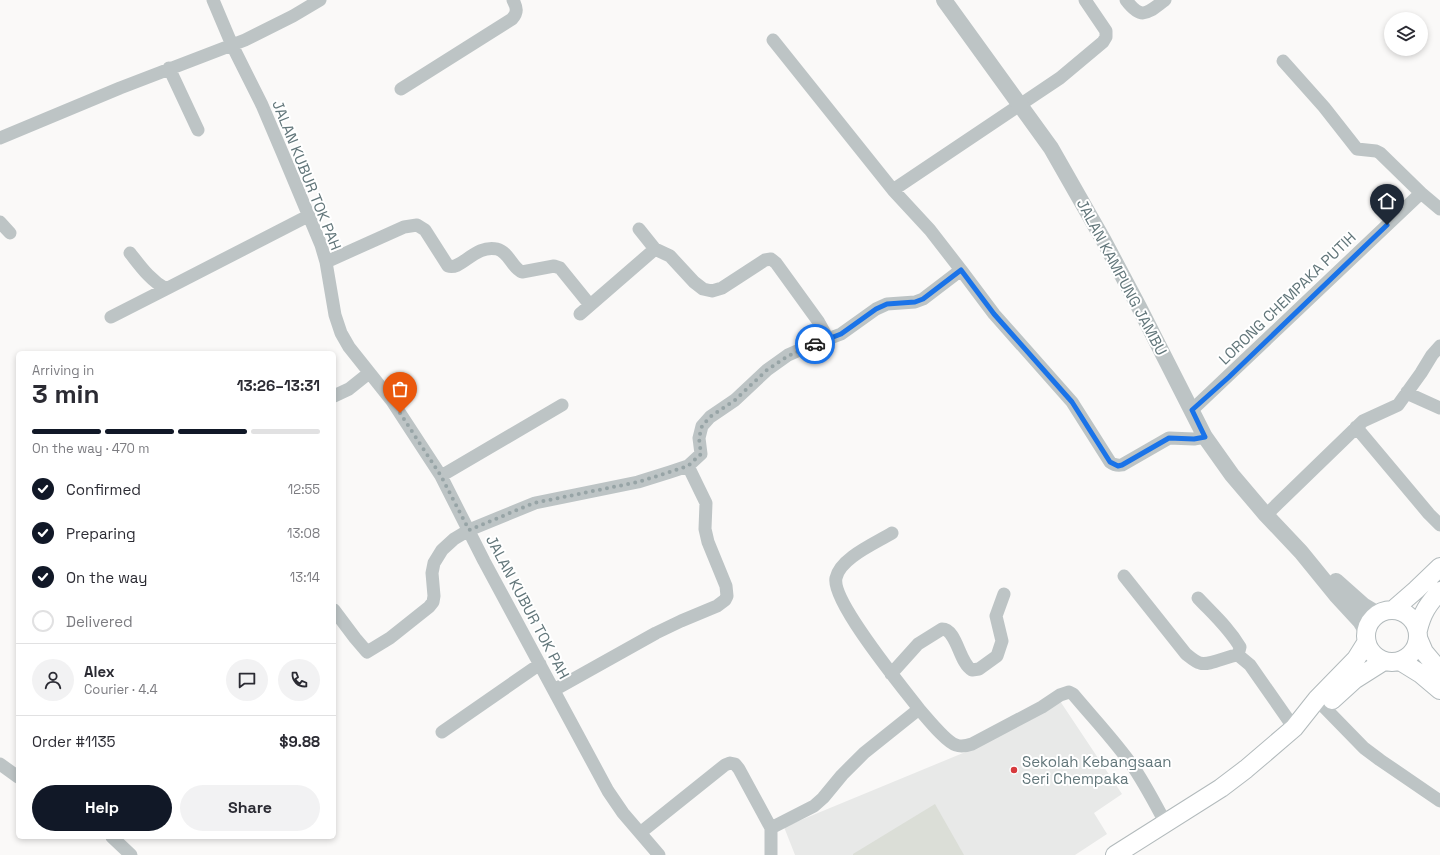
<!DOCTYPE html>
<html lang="en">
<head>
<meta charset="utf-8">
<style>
	body { margin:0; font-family:"Space Grotesk",sans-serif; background:#f2f2f3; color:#2b2b33; height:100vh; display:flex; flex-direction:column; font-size:15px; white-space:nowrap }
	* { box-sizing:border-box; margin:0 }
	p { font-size:13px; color:#7c7c81 }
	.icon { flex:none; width:22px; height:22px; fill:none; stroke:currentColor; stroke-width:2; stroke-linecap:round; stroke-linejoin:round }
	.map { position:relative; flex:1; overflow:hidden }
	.panel { position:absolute; left:16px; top:351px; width:320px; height:488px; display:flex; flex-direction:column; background:#fff; border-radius:6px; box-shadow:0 2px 6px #0003 }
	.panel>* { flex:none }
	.fabs { position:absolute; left:1384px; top:12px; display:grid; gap:8px }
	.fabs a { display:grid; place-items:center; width:44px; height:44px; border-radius:50%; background:#fff; box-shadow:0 2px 6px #0003; font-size:20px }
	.pin { position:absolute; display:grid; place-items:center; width:34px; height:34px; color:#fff; margin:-41px -17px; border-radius:50% 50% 50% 0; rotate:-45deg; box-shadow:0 0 4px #0007 }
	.pin .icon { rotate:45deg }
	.courier { position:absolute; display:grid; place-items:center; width:40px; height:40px; margin:-20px; border:3px solid #1a73e8; border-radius:50%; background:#fff; color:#222; box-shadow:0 1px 5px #0007 }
	.headline em { font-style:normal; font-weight:600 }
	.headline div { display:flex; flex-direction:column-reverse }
	.headline { display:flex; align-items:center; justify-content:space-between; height:68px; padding:0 16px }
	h1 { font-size:26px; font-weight:600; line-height:30px }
	.bar { display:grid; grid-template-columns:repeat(4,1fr); gap:6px 4px; align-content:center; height:48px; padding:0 16px }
	.bar i { height:5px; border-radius:3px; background:#e1e1e2 }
	.bar .on { background:#111827 }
	.bar p { grid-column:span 4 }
	.line { display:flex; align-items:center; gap:10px; padding:0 16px; border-top:1px solid #e1e1e2 }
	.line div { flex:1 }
	.round { display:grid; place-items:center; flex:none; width:42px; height:42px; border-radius:21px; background:#f2f2f3 }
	ol { padding:0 16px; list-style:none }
	li { display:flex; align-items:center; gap:12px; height:44px }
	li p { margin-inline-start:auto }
	li .icon { padding:4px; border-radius:50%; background:#111827; color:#fff; stroke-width:4 }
	li:last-child { color:#7c7c81 }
	li i { width:22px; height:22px; border:2px solid #e1e1e2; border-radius:50% }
	.primary-button { display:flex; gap:8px; margin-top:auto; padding:8px 16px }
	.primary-button a { flex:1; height:46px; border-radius:24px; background:#111827; color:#fff; font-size:16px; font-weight:600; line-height:46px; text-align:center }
	.primary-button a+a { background:#f2f2f3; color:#2b2b33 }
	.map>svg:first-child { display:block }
</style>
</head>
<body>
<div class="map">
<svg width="1440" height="855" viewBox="0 0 1440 855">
	<rect width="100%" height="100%" fill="#faf9f8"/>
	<path fill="#e8e9e8" d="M1060,701L1122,794L1094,813L1107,834L1075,855H795L784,827L980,746Z"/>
	<path fill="#dbded7" d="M935,804L964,855H853V854Z"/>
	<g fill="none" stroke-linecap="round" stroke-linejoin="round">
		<g stroke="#b2babc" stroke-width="20">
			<path id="secondary" d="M1366 636a26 26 0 1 1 52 0a26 26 0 1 1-52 0Z
				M1393,610L1416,590L1440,567
				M1418,630C1422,613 1428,604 1440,591
				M1418,638L1424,652L1440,671
				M1400,661L1421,674L1440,690
				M1332,700L1354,680L1384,661
				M1115,855L1221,788L1246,769L1294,728L1317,699L1356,659L1366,643"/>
		</g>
		<path stroke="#bdc4c5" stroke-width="13" d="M213,0L232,45L262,105L282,152L321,245L326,262L335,315L341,333L349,347L392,401L441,476L484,561L608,791L623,813L659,855
			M1126,0C1142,21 1147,13 1165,0
			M773,40L893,190
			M1283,61L1324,107L1357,149L1376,151L1380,153L1421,193
			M169,68L198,130
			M401,89L512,19C518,12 517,8 513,0
			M0,138L120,88L245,40L293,16L320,0
			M0,222L10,233
			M639,229L655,249
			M130,253C141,267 150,280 166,289L308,216
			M326,262L404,227L417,225L425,230L448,266C461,271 475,244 497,249C509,252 512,268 522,272L554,266L560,268L590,305
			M961,270L994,314L1072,402L1110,462C1114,465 1117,466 1122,465L1169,438L1194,439L1205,437
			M580,314L655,249L670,256L694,282L703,289L712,291L722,288L765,260L771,259L776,263L818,321L828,339
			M111,317L166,289
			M1407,392L1411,395L1440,408
			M334,396L349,389L369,373
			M1192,410L1421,193L1440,209
			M1356,427L1429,514L1440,525
			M441,476L562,405
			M1266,515L1363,421L1398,405L1421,373L1432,355L1440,346
			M892,533C876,543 840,558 836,578C831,601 903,688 919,709
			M1124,576L1186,654C1190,657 1195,662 1200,663C1209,666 1227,656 1238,655L1250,665L1294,728
			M1198,598C1213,614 1229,628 1240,647L1238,655
			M334,610L355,638L367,652L390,638L429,607L433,602L434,596L432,573L434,563L442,550L454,539L469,530L535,503L638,482L670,472L688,466L701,454L699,438L702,426L710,417L735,400L767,370L788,355L804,348L841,334L876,309L887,304L915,302L923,299L961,270L930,230L893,190L1060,78L1103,42L1106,37V31L1085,0
			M891,674L918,644L942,629C957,629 959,663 972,670L979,669L997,656L1002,641L996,616L1004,594
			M554,690L656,633L681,621L717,606L725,600L727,596L726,586L708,542L705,529L706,503L688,466
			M1324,707L1364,748L1380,760L1440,801
			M442,732L540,664
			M0,764L18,777
			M640,833L725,765L730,763L735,764L739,769L771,828
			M112,837L131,855
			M771,855V828L814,806L823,798L842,775L864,753L919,709C927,718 946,742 956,745C961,747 966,746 972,744L1042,707L1060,695L1069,692L1073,694C1093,718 1116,742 1134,768C1146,786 1156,805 1166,824"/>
		<path stroke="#bdc4c5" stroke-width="16" d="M944,0L1051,148L1104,241L1139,307L1205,437L1232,475L1266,515L1301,552L1336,595L1360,621L1366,631
			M1336,581L1363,605L1378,614"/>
		<use href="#secondary" stroke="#fff" stroke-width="18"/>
	</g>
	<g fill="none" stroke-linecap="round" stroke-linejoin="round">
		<path stroke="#97a4a6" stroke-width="4" stroke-dasharray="0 7.2" d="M400,413L441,476L469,530L534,503L638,482L670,472L688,466L701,454L699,438L702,426L710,417L735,400L767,370L788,356L815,344"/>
		<path stroke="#1a73e8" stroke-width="5" d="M815,344L841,334L876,309L887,304L915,302L923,299L961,270L994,314L1072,402L1110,462L1118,466L1122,465L1169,438L1194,439L1205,437L1192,410L1229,377L1387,225"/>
	</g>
	<circle fill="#d73a3d" stroke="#fff" stroke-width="1.5" cx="1014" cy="770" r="4"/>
	<g text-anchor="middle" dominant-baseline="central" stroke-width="4" stroke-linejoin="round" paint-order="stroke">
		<g font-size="15" fill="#62767a" stroke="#fff">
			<text transform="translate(307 175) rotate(68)">JALAN KUBUR TOK PAH</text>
			<text transform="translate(1122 277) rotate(62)">JALAN KAMPUNG JAMBU</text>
			<text transform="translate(1287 298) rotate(-44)">LORONG CHEMPAKA PUTIH</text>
			<text transform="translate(528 607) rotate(62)">JALAN KUBUR TOK PAH</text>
		</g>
		<g font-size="15" fill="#62767a" stroke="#fff" text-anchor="start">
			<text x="1022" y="761">Sekolah Kebangsaan<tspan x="1022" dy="17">Seri Chempaka</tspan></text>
		</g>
	</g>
</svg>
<div class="fabs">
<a><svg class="icon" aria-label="layers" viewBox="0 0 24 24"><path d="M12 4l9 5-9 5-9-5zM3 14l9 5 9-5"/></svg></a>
</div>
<div class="pin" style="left:400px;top:413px;background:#ea580c"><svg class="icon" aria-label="bag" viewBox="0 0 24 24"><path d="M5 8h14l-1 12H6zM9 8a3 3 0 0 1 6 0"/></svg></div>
<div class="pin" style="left:1387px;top:225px;background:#1f2937"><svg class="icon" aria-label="home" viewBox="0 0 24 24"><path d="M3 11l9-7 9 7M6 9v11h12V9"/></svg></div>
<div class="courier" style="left:815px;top:344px"><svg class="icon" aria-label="car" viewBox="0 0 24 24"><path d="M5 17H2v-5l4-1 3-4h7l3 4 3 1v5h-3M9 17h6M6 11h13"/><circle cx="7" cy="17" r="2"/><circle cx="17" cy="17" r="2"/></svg></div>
<section class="panel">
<div class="headline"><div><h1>3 min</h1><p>Arriving in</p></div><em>13:26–13:31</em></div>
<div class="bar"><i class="on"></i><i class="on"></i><i class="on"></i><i></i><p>On the way · 470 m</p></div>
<ol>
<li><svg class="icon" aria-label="check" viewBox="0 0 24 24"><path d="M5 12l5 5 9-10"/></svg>Confirmed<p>12:55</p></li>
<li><svg class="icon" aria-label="check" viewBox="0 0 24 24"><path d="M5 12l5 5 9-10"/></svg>Preparing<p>13:08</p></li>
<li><svg class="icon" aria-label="check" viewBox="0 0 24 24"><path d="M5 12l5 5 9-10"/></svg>On the way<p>13:14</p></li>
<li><i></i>Delivered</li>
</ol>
<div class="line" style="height:72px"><a class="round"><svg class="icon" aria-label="person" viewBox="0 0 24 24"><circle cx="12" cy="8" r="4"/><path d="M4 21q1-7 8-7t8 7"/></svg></a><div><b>Alex</b><p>Courier · 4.4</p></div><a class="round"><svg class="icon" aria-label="chat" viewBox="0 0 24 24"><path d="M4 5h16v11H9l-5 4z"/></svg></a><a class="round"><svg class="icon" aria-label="phone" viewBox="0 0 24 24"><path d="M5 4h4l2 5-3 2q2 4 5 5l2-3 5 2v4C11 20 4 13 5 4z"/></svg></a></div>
<div class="line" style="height:52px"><div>Order #1135</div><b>$9.88</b></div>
<div class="primary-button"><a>Help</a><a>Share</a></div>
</section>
</div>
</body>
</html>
